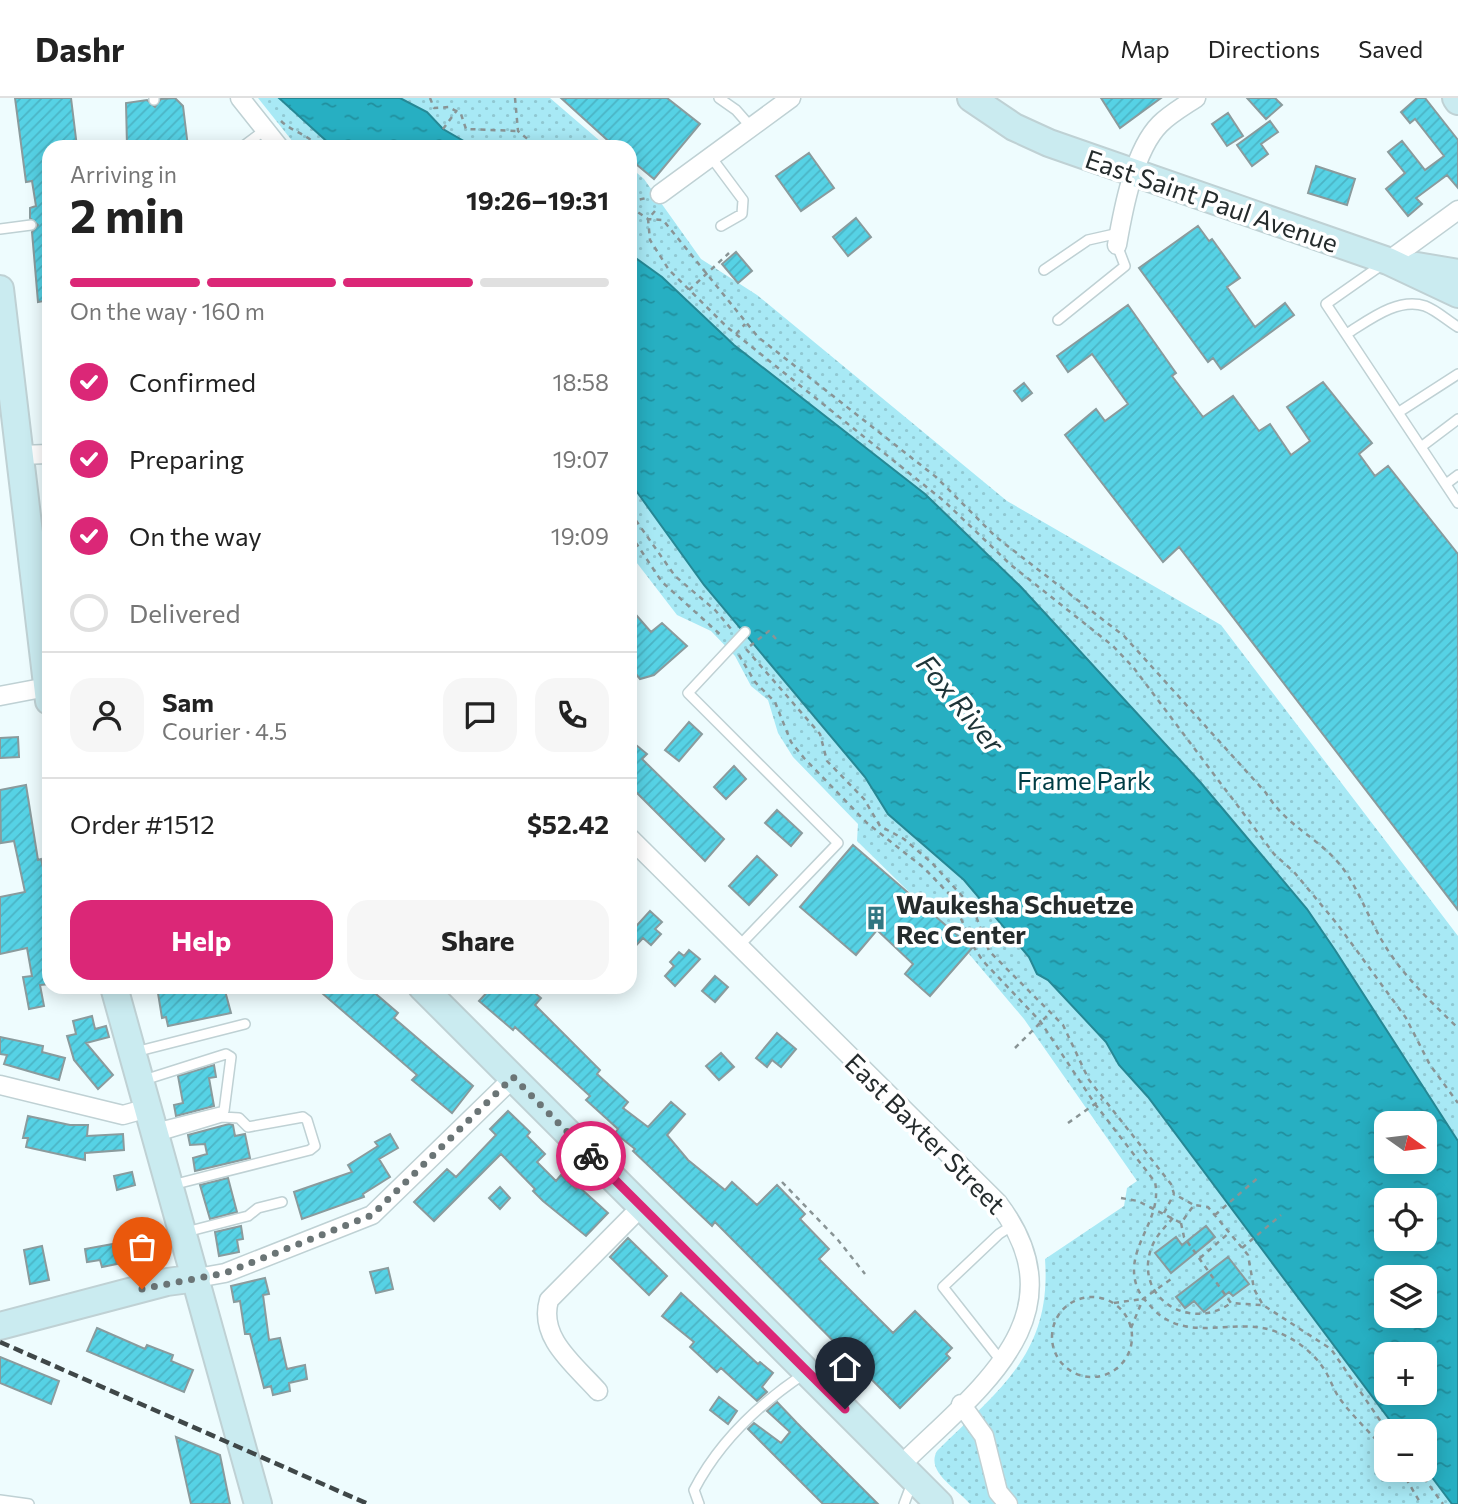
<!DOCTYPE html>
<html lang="en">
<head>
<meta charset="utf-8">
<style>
	body { margin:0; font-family:Commissioner,sans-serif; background:#f6f6f6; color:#222; height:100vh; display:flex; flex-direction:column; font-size:26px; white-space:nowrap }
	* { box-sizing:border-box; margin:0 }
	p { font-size:23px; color:#767676 }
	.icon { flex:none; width:38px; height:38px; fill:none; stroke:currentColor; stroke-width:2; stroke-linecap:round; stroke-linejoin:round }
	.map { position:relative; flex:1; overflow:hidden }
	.sheet { position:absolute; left:42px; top:42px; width:595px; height:854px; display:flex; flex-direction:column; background:#fff; border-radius:21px; box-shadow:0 4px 18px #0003 }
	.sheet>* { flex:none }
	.needle { width:46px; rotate:104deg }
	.buttons { position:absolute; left:1374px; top:1013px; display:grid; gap:14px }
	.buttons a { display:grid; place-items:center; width:63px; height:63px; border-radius:14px; background:#fff; box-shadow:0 4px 18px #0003; font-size:35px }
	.pin { position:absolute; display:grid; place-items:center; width:60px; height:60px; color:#fff; margin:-72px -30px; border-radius:50% 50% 50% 0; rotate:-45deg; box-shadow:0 0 7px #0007 }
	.pin .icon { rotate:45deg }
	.courier { position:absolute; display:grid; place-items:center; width:70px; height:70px; margin:-35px; border:5px solid #db2777; border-radius:50%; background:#fff; color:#222; box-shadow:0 2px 9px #0007 }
	.headline em { font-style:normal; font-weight:700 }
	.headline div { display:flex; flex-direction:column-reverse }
	.headline { display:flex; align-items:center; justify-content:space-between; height:119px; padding:0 28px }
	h1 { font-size:46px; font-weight:700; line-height:52px }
	.bar { display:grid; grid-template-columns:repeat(4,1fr); gap:10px 7px; align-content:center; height:84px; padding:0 28px }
	.bar i { height:9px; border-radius:5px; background:#e0e0e0 }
	.bar .current { background:#db2777 }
	.bar p { grid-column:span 4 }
	.line { display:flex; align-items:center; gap:18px; padding:0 28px; border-top:2px solid #e0e0e0 }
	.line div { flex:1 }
	.round { display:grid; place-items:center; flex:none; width:74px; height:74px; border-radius:21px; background:#f6f6f6 }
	ol { padding:0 28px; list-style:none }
	li { display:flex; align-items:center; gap:21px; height:77px }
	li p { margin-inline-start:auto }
	li .icon { padding:7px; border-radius:50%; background:#db2777; color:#fff; stroke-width:4 }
	li:last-child { color:#767676 }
	li i { width:38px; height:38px; border:4px solid #e0e0e0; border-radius:50% }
	.cta { display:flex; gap:14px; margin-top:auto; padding:14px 28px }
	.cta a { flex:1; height:80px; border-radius:21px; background:#db2777; color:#fff; font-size:28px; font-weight:700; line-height:80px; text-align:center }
	.cta a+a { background:#f6f6f6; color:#222 }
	header { display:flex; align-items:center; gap:42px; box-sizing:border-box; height:98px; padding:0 35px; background:#fff; border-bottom:2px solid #e0e0e0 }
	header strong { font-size:33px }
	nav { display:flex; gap:38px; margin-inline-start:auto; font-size:24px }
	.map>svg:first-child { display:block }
</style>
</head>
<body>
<header>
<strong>Dashr</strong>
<nav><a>Map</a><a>Directions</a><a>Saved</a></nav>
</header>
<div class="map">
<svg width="1458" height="1406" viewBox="0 0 1458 1406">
	<defs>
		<pattern id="park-dots" width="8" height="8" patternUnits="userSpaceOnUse" patternTransform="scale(1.75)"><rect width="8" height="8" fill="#a8e9f5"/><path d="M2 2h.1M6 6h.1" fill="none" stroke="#90c8d2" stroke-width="1.8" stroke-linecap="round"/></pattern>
		<pattern id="water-ripples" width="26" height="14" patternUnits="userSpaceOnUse" patternTransform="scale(1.75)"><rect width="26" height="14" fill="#27afc2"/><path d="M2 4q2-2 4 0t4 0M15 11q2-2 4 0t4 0" fill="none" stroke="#218f9e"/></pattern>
		<pattern id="building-hatch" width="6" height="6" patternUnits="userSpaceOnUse" patternTransform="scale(1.75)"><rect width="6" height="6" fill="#56d2e5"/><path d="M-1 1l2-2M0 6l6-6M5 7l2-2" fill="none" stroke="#4bb4c5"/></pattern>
	</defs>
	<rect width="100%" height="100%" fill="#eefcfe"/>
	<path fill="url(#park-dots)" fill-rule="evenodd" d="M258,0H550L607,49H297Z
		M630,69L644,81L701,161L757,197L1007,403L1221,527L1458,838V1406H970C958,1391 925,1374 937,1353C998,1292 1052,1257 1045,1161L1124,1108L1127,1090L1137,1083L1024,921L953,837L857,743L858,726L793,659L778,635L768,602L751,588L735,558L711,533L677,517L630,456ZM1386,1026H1424V1064H1386ZM1386,1102H1424V1141H1386ZM1386,1180H1424V1218H1386ZM1386,1256H1424V1295H1386ZM1386,1334H1424V1372H1386Z"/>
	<path fill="url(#water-ripples)" stroke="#268895" stroke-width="2" fill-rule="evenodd" d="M279,0H400L427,14L443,31L474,49H333Z
		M630,156L662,179L734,247L925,396L1021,489L1201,685L1307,811L1335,852L1458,1043V1406H1452L1425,1370L1424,1334L1398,1333L1148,999L1119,967L1106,944L1048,882L1037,876L1029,859L964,782L888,716L865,679L704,487L637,394L630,383ZM1386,1026H1424V1064H1386ZM1386,1102H1424V1141H1386ZM1386,1180H1424V1218H1386ZM1386,1256H1424V1295H1386Z"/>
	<path fill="url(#building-hatch)" stroke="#8a9b9d" stroke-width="2" d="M15,0H71L77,49H49V202L38,204L32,134L38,127L30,120V110L36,108L32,83L26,84Z
		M175,0L183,8L188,49L127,48L126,5L147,2L155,9L161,1Z
		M561,0H667L700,26L654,81L630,61V49H615Z
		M1101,0H1161L1120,30Z
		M1247,0H1275L1282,7L1266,21Z
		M1417,0H1425L1458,42V90L1447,77L1416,100L1422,106L1408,118L1386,91L1405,75L1388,54L1402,43L1425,72L1444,58L1415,21L1410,25L1401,14Z
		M1228,15L1243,38L1227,48L1212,26Z
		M1270,23L1278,34L1261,46L1268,56L1252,68L1237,47Z
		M809,55L834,90L801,113L776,78Z
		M1316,68L1355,81L1347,107L1308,95Z
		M856,120L871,139L848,158L833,139Z
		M1198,128L1209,143L1212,141L1240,180L1227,189L1255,229L1285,205L1294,217L1221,271L1213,260L1208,264L1139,170Z
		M736,154L752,173L738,185L722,166Z
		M1128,207L1176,275L1172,278L1203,319L1233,298L1259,333L1270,326L1291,357L1310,343L1287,309L1323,284L1372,345L1359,356L1375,378L1388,368L1458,456V812L1179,449L1163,464L1065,337L1096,311L1105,323L1128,306L1092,256L1068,274L1057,258Z
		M1024,285L1032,295L1022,303L1014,293Z
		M630,510L651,534L662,525L687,548L654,577L640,581L630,569Z
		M689,624L702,636L679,663L665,652Z
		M18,639L19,659L0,660V640Z
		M630,642L647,656L642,661L724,741L705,763L630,688Z
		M734,668L746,681L726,701L714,689Z
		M26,687L38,762L41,761L49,795V886L40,887L44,908L29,911L23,879L32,878L27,850L0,856V799L25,794L14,743L1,745L0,692Z
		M777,712L802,735L791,748L765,725Z
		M853,747L972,850L930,898L905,876L913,866L877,832L856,857L800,809Z
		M757,758L777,777L749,807L729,788Z
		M650,813L662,824L655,831L661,836L651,847L643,840L630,854V835Z
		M689,852L700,861L675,888L665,878L674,868L670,864L679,854L684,858Z
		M715,878L728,889L715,904L702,893Z
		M157,889H224L231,915L168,928L166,919L162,920Z
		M315,889H381L376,896L398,915L394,920L473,988L452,1015L412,982L417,977Z
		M492,889H528L541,900L535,907L600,972L597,976L628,1004L623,1010L648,1029L671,1004L685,1016L667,1037L688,1062L725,1092L732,1084L757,1107L777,1087L805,1116L800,1121L829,1151L819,1161L893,1235L915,1213L952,1250L946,1256L950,1260L900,1310L715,1124L712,1128L633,1053L635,1051L615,1035L618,1031L586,1002L590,998L515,929L513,932L479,903Z
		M92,918L95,931L106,928L109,939L86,945L113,977L98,991L74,962L67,938L76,936L73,923Z
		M777,935L796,951L781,969L772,962L767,969L756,960Z
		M0,939L43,948L42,954L65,960L59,982L4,966L7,957L0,956Z
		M721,955L734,969L719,982L706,968Z
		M214,967L216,979L209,980L214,1008L176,1018L174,1007L183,1005L178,978Z
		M508,1013L530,1034L527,1038L545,1056L537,1064L556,1083L561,1077L576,1091L578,1088L608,1115L586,1138L543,1103L533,1093L535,1091L501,1056L434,1123L414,1104L447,1071L456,1079L496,1037L490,1031Z
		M28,1018L70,1027H88L87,1038L123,1036L124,1052L85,1055V1062L26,1049L28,1040H23Z
		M229,1026L233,1027L235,1038L245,1036L250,1060L195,1073L193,1060L207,1056L205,1046L190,1047L188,1037Z
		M390,1036L398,1050L379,1061L390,1079L363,1096L364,1099L302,1121L294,1094L352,1074L348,1067L378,1048L375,1044Z
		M132,1074L135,1087L117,1092L114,1078Z
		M228,1080L237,1114L210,1121L200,1087Z
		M500,1089L510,1100L500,1111L489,1100Z
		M241,1128L243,1141L237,1142L239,1154L219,1158L215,1134Z
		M1206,1128L1215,1139L1171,1175L1155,1155L1176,1139L1182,1147Z
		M628,1140L667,1178L649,1197L610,1159Z
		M113,1146L117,1166L102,1169L100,1162L87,1164L85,1151Z
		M42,1148L49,1182L30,1186L24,1152Z
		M1228,1159L1249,1186L1233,1198L1229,1194L1204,1214L1194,1203L1185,1210L1176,1199Z
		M388,1170L393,1191L376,1195L370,1174Z
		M265,1180L269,1196L263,1197L269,1242L280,1240L287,1271L305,1267L307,1281L289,1285L290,1293L273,1297L271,1288L264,1290L250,1236H245L240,1203L234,1204L231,1188Z
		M681,1195L758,1266L760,1264L773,1275L762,1289L767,1294L757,1303L721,1270L717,1274L690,1249L694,1244L662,1218Z
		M97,1230L145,1251L147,1247L173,1257L171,1263L193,1272L184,1294L87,1253Z
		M0,1259L59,1283L51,1306L0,1285Z
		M719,1299L737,1313L728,1326L710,1312Z
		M777,1304L797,1325L878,1406H823L748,1331L754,1325L781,1345L790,1334L767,1313Z
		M176,1339L220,1357L230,1406H191Z"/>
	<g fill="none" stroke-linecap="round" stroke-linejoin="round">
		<g stroke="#bfd1d4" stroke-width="12">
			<path id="lane" d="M154,0V2
				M719,0L736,12L751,29
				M242,49L265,32
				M711,59L743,102L742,116L721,128
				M0,131L31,127
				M1383,166L1326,206L1458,405
				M1044,172L1088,142L1119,135
				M1058,222L1125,168L1117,147
				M1348,235C1369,222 1398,199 1425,208C1436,212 1448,223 1458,229
				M1399,314L1458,276
				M1421,349L1458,321
				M1446,386L1458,377
				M738,849L838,745L688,595L745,534
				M135,954L245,926
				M144,982L226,956L231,959L224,1013L156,1030
				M159,1038L222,1019L239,1020L248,1029L303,1019L307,1022L315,1048L310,1052L172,1087
				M186,1134L248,1118L258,1110L282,1104
				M1002,1264L943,1189L999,1136L1013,1127
				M0,1402L29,1406
				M699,1406L694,1392C719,1344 759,1306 804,1276
				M904,1406L912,1385"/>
		</g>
		<g stroke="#bfd1d4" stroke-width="21">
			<path id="street" d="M240,0L279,49
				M660,96L791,0
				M1117,147C1123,112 1134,52 1160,26C1170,16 1184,8 1196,0
				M1388,163L1458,112
				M19,357L49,356
				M0,598L47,589
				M630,740L998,1105C1084,1218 977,1292 901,1367
				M0,987L123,1017L148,1010
				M197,1180L225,1175L372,1117L513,980
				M598,1293C575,1267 538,1240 549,1202L642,1108
				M961,1306L984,1338L998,1394L1008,1406"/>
		</g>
		<g stroke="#bfd1d4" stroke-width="30">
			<path id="secondary" d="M971,0L1014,29L1049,45L1388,163L1458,196
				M1456,0L1458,3
				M1417,168L1458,175
				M0,191L49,603
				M114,889L258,1406
				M422,889L939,1406
				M0,1228L167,1184L197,1180"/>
		</g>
		<path stroke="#899495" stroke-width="2.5" stroke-dasharray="5 5" stroke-linecap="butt" d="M430,0L434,10L449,9L461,16L466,31L518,33
			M515,0L518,33L537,49
			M281,23C292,34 308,36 318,49
			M443,31L457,12
			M630,104L646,100
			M630,109L648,121L663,122L758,239L936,379L996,439L1124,538L1266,695C1286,727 1312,736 1336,762C1356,784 1366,815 1381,841C1401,876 1429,902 1458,930
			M655,113L648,121L650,142L669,172L727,229L944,403L1011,467L1113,548L1133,569L1274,756L1294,774L1338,827L1406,920L1430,967L1458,1005
			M689,192L729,155
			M736,236L745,226
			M630,414L675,478L715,512L732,532
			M630,436L662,484L723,539
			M750,548L769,533L776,541
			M746,551L820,636L827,663L864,701L880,728L904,741L932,765L973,810L989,853L1063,927L1089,982L1171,1086L1174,1096L1194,1107
			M739,557L755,584L775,604L791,644L804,660L867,725L924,770L951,798L973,848L983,863L1040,923L1095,1006L1155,1084C1163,1122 1125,1149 1136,1186C1139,1197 1147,1204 1154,1212C1188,1245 1231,1220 1271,1232C1294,1239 1317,1256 1328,1278C1332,1286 1335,1294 1340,1301C1354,1320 1371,1335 1386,1353
			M1015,950L1051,914
			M1068,1025L1102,1001
			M782,1084L838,1142L865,1176
			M1121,1100L1138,1103L1181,1125L1194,1107L1208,1109L1248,1157L1254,1191L1263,1207L1331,1251L1388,1334
			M1164,1115L1174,1096
			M1215,1117L1260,1078
			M1173,1120C1164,1130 1155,1139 1151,1151C1134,1201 1191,1234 1231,1205
			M1181,1125L1184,1139L1231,1205L1261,1207
			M1242,1150L1281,1117
			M1200,1160L1229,1135
			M1052 1239a40 40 0 1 1 80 0a40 40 0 1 1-80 0Z
			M1114,1205L1142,1201
			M1131,1230L1143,1201L1174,1179
			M1401,1372L1421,1406
			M1418,1372L1443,1406"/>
		<use href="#lane" stroke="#fff" stroke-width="9"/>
		<use href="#street" stroke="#fff" stroke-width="18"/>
		<use href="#secondary" stroke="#caebf0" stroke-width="26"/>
		<path stroke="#3f4748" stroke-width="4.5" stroke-dasharray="10 5" stroke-linecap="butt" d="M0,1244L368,1406"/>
	</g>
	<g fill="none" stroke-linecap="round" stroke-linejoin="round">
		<path stroke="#6b7576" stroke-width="7" stroke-dasharray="0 12.6" d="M142,1191L225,1175L372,1117L513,979L591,1058"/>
		<path stroke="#db2777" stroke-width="9" d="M591,1058L845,1311"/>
	</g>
	<defs>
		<g id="building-bare" transform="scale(1.89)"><path d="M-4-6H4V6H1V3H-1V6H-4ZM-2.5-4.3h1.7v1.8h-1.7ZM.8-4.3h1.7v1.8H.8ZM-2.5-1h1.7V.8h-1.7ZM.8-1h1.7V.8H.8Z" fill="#307782" stroke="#fff" stroke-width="2.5" paint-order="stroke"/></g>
	</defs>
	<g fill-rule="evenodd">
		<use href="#building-bare" x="876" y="820"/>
	</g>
	<g text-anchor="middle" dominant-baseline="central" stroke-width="7" stroke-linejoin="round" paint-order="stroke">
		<g font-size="26" fill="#252c2d" stroke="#fff">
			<text transform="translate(1212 102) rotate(19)">East Saint Paul Avenue</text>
			<text transform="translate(926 1035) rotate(45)">East Baxter Street</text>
		</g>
		<g font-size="26" fill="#003d45" stroke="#fff">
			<text x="1084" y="681">Frame Park</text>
		</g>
		<g font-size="26" font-weight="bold" fill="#252c2d" stroke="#fff" text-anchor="start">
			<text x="896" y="805">Waukesha Schuetze<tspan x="896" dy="30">Rec Center</tspan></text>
		</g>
		<g font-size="28" font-style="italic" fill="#1e3438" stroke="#fff">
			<text transform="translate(961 605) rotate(50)">Fox River</text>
		</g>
	</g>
</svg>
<div class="buttons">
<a><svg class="needle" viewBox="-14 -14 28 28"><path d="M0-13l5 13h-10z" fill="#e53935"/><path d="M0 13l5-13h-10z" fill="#767676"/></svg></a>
<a><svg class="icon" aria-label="locate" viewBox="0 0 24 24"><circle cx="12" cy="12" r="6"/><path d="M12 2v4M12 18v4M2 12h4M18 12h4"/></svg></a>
<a><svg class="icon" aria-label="layers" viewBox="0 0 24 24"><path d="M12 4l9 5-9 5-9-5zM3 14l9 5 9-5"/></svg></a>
<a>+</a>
<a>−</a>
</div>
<div class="pin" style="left:142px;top:1191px;background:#ea580c"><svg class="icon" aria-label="bag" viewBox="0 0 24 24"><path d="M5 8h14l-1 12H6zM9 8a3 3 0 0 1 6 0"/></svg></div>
<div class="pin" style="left:845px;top:1311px;background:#1f2937"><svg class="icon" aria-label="home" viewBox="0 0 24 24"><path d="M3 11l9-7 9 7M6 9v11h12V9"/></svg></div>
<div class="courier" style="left:591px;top:1058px"><svg class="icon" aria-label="bike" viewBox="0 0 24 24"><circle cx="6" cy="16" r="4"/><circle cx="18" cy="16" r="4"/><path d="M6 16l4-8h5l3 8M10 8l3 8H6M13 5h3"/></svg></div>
<section class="sheet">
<div class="headline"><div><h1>2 min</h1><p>Arriving in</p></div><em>19:26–19:31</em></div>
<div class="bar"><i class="current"></i><i class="current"></i><i class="current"></i><i></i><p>On the way · 160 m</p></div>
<ol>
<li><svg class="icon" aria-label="check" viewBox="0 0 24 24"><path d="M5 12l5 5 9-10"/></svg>Confirmed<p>18:58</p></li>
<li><svg class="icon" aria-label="check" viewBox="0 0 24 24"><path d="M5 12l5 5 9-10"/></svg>Preparing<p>19:07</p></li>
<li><svg class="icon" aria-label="check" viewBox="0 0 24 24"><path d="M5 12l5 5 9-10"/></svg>On the way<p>19:09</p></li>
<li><i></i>Delivered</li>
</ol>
<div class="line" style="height:126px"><a class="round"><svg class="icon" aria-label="person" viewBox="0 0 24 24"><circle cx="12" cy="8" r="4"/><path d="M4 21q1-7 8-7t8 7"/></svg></a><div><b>Sam</b><p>Courier · 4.5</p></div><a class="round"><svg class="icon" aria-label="chat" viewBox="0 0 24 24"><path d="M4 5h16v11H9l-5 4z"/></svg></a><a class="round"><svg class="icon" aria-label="phone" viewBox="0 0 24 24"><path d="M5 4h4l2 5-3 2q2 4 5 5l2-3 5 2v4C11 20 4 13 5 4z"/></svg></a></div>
<div class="line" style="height:91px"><div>Order #1512</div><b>$52.42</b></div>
<div class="cta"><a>Help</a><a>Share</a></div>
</section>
</div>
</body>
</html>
